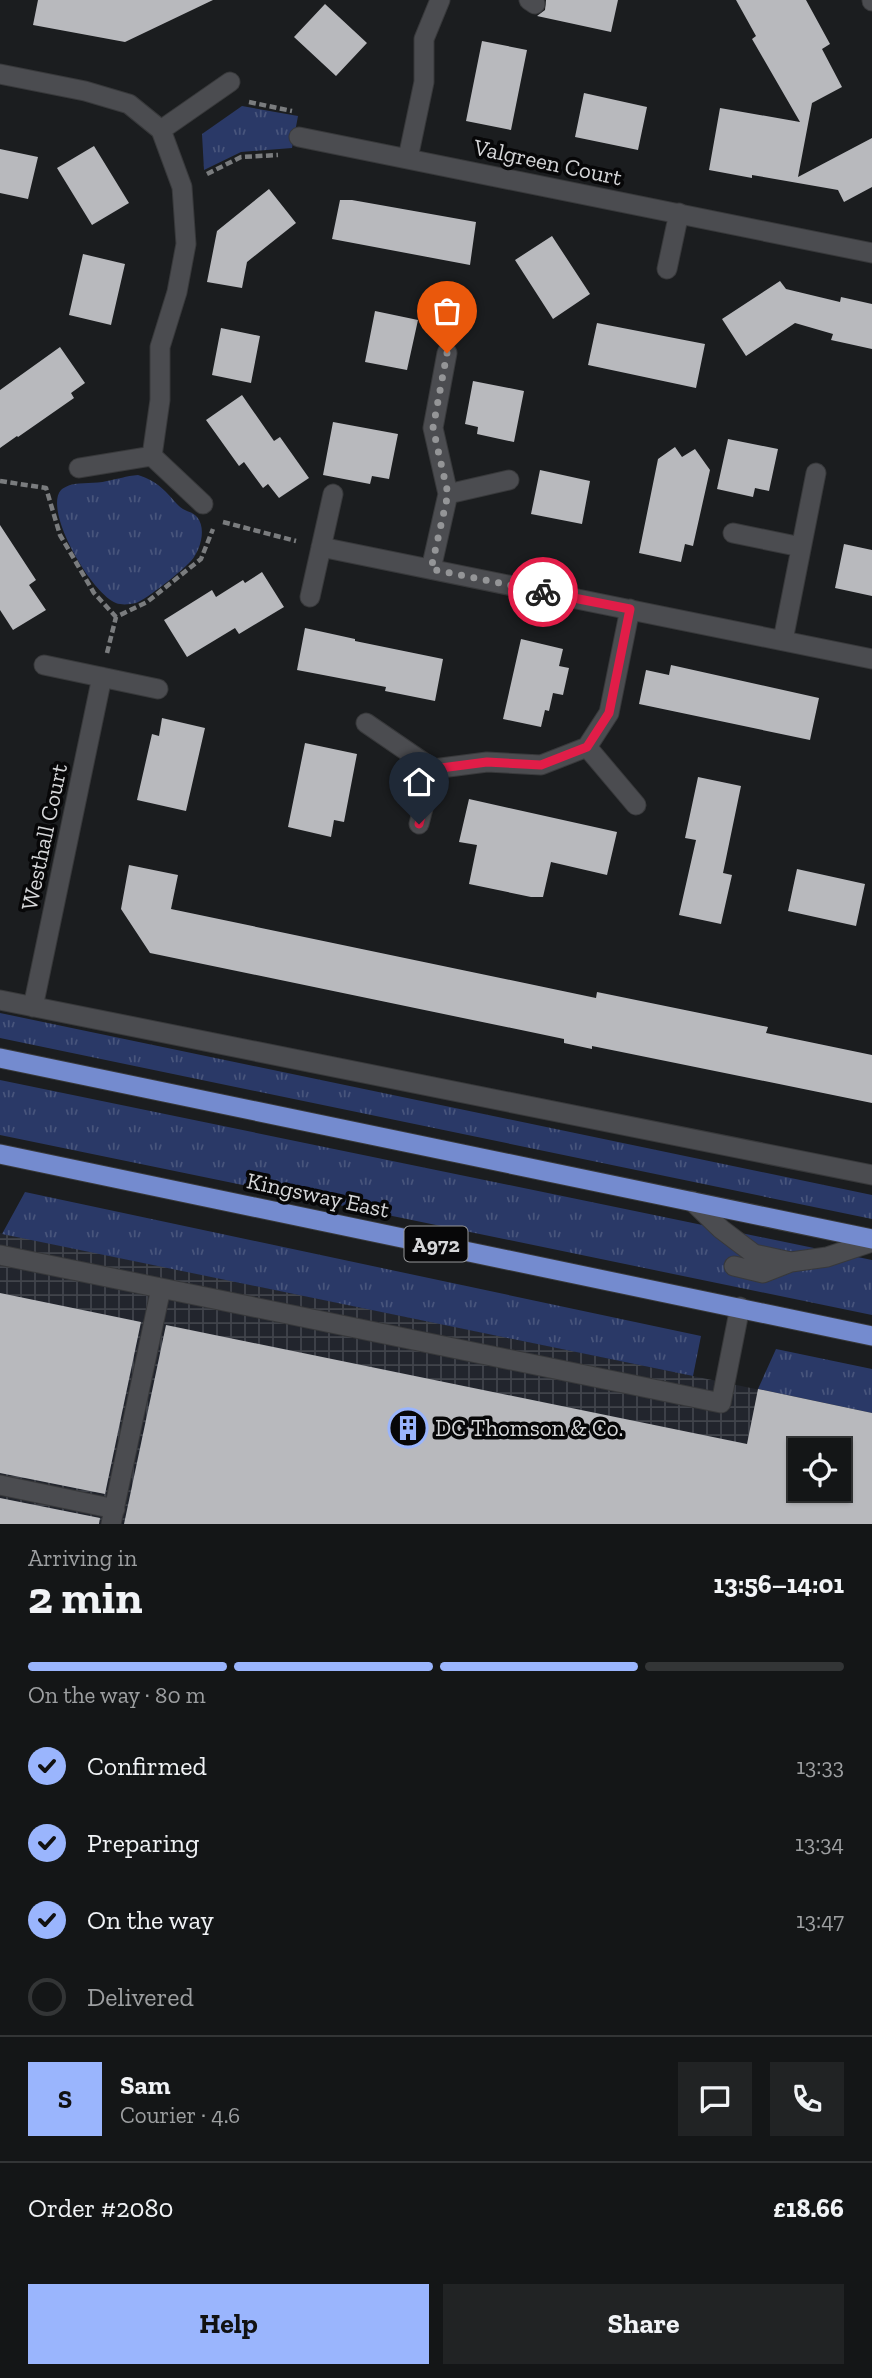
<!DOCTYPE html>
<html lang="en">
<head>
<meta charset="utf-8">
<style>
	body { margin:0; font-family:"Zilla Slab",serif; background:#212324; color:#f1f3f6; height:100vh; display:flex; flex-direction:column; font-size:26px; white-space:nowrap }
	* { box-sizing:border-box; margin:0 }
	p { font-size:23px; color:#9d9fa1 }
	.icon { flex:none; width:38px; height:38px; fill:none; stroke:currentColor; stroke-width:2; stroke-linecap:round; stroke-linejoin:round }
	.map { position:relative; height:1524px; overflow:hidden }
	.details { display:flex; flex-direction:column; background:#141617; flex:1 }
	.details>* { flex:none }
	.fabs { position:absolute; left:788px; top:1438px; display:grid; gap:14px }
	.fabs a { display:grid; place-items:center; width:63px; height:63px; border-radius:0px; background:#141617; box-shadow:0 2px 5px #0004,0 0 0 2px #333536; font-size:35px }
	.pin { position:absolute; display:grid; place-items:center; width:60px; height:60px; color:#fff; margin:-72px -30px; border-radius:50% 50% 50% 0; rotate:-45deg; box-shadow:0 0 7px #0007 }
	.pin .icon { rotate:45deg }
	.courier { position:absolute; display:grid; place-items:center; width:70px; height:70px; margin:-35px; border:5px solid #e11d48; border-radius:50%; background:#fff; color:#222; box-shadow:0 2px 9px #0007 }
	.summary em { font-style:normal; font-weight:700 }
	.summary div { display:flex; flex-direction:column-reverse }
	.summary { display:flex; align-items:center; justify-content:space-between; height:119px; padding:0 28px }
	h1 { font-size:46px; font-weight:700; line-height:52px }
	.bar { display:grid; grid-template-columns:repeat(4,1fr); gap:10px 7px; align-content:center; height:84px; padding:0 28px }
	.bar i { height:9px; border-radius:5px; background:#333536 }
	.bar .current { background:#9ab5fd }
	.bar p { grid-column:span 4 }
	.line { display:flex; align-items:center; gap:18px; padding:0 28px; border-top:2px solid #333536 }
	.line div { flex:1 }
	.round { display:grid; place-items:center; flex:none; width:74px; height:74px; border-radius:0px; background:#212324 }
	ol { padding:0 28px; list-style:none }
	li { display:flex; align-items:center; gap:21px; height:77px }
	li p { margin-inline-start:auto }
	li .icon { padding:7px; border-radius:50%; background:#9ab5fd; color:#111; stroke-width:4 }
	li:last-child { color:#9d9fa1 }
	li i { width:38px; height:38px; border:4px solid #333536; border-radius:50% }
	.action { display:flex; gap:14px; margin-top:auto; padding:14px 28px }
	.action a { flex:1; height:80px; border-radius:0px; background:#9ab5fd; color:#111; font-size:28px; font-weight:700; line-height:80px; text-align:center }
	.action a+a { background:#212324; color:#f1f3f6 }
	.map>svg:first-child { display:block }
</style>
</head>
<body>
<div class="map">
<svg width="872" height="1524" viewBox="0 0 872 1524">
	<defs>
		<pattern id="industrial-grid" width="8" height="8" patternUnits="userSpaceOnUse" patternTransform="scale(1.75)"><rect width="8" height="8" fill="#22252d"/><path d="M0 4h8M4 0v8" fill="none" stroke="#41444b"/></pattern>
		<pattern id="grass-tufts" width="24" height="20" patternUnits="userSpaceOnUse" patternTransform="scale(1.75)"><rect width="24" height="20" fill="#2a3967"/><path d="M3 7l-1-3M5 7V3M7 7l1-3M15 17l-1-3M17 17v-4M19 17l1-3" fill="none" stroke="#48557c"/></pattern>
	</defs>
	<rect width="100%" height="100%" fill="#1b1d1f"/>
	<path fill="url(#industrial-grid)" fill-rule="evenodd" d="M0,1233L872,1413V1524H0ZM800,1451H838V1489H800Z"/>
	<path fill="url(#grass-tufts)" d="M242,106L298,116L292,148L241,152L204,170L202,134Z
		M138,475C158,481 166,492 179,506C185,512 192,511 197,517C207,529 200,551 191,561C182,571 147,599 136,603C131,604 125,605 120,604C96,602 42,511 61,490C63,488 67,486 70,485C82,482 95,484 107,481C118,479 126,476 138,475Z
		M0,1013L872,1195V1219L0,1038Z
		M0,1080L872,1260V1315L0,1135Z
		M25,1192L701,1336L693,1376L2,1234Z
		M776,1349L872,1369V1413L758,1389Z"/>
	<path fill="#b8b9bd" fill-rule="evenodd" d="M38,0H213L125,42L33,25Z
		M546,0H618L611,32L537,16L545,10Z
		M736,0H806L830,44L822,49L842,87L812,103L798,177L872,138V187L844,202L838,190L752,175V178L709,170L720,108L800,122L752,39L756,36Z
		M325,4L367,43L336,76L294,37Z
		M482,41L527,50L511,130L466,121Z
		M584,93L647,107L638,150L575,137Z
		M94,146L129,203L92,225L57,168Z
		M0,149L38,157L28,199L0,193Z
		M269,189L296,223L247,262L242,288L207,282L217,231Z
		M340,200H352L476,222L470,265L332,239Z
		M552,236L590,294L553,319L515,260Z
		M83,254L125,264L111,325L69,315Z
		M780,281L786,289L840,302L841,297L872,304V349L831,340L833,334L795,323L746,356L722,319Z
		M375,311L418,320L407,370L365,362Z
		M597,323L705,344L696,388L588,365Z
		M221,328L260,336L251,383L212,375Z
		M60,347L85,383L71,393L74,398L18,437L17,436L0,448V390Z
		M473,381L524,391L514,442L477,434L478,427L465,424Z
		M242,395L274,441L280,437L309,478L279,498L268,484L263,488L244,462L239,466L206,420Z
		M333,422L398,434L389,479L372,476L370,484L323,475Z
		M728,439L778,449L769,491L755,488L753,497L717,489Z
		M675,447L682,457L695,449L710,470L693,546L685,544L681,562L639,553L658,459Z
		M540,470L590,481L582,524L531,514Z
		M0,525L36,580L29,585L46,610L13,630L0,610Z
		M844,544L872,550V596L835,588Z
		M262,572L284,607L239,634L235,628L187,657L164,620L212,590L216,597L243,580L245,583Z
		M305,628L355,639V641L443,659L435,701L385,691L386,687L297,670Z
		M521,639L563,649L559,666L569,668L563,695L553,693L549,711L545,710L541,727L503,719Z
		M671,665L819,698L810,740L639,704L646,670L669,675Z
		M162,718L205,728L186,811L137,800L152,734L159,736Z
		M305,743L357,754L344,822L334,820L331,837L288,827Z
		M698,777L741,786L723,873L732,875L721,924L679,915L696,840L685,838Z
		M469,799L617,832L607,875L551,862L543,897H531L469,884L477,845L459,842Z
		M129,865L178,875L171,909L596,998L597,992L768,1027L766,1033L872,1055V1103L592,1046V1049L564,1043V1039L150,953L121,909Z
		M797,869L865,884L856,926L788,911Z
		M0,1293L141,1322L105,1494L0,1473Z
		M166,1325L747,1444L758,1389L872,1413V1524H124ZM800,1451H838V1489H800Z
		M0,1498L100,1518L99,1524H0Z"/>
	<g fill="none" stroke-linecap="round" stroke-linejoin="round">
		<g stroke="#38393b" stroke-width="21">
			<path id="service" d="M692,1201L721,1229L754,1254L791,1262L827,1257L872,1242
				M0,1255L721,1403L740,1307
				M734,1266L763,1273L791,1262
				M0,1485L115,1509
				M111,1524L161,1288"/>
		</g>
		<g stroke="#38393b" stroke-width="21">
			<path id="minor" d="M529,0L535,4
				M872,0V1
				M0,74L85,91L129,104L161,130L182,187L186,244L177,292L160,347V400L152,456L79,468
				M161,130L230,82
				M299,137L872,253
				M408,158L424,82V39L440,0
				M667,269L679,213
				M152,456L203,504
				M448,494L509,480
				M733,533L801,547
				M321,547L872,659
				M431,569L448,494L433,428L447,353
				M310,597L333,494
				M783,640L816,473
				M44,665L158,689
				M366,723L433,769L487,762L541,765L587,747L609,713L630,609
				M587,747L636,805
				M419,824L433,769
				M0,1000L872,1175
				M33,1007L102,677"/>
		</g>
		<g stroke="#38393b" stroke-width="21">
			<path id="trunk" d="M0,1058L872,1239
				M0,1154L872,1336"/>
		</g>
		<path stroke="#7a7c7e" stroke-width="4.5" stroke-dasharray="7 3.5" stroke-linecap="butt" d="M249,102L292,111
			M207,174L241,157L278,155
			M0,481L46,488L60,535L94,593L116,617
			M223,522L296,541
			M107,653L116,617L147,602L201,559L213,529"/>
		<use href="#service" stroke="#4b4c50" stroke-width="19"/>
		<use href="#minor" stroke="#4b4c50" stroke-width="19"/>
		<use href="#trunk" stroke="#748bcf" stroke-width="19"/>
	</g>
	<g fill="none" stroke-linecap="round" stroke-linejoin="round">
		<path stroke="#949597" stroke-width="7" stroke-dasharray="0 12.6" d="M447,353L433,428L448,494L431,569L543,592"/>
		<path stroke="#e11d48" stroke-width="9" d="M419,824L433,769L487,762L541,765L587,747L609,713L630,609L543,592"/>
	</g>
	<defs>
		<g id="building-ring" transform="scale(2.0125)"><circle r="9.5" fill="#070708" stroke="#9ab5fd" stroke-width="1.5"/><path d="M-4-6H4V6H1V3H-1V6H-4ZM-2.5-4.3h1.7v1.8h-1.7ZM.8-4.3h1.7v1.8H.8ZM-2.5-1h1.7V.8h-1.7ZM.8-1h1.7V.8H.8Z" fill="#9ab5fd"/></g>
	</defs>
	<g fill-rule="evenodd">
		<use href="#building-ring" x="408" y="1428"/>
	</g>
	<g text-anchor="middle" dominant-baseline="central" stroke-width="7" stroke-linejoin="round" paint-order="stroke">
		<rect fill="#070708" stroke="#97989a" stroke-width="2" x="404.5" y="1226.5" width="63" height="35" rx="5"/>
		<g font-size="21" font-weight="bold" fill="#d5d6d8">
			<text x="436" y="1244">A972</text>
		</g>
		<g font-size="23" fill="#d5d6d8" stroke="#070708">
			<text transform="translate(548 162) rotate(12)">Valgreen Court</text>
			<text transform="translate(44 837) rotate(-78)">Westhall Court</text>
			<text transform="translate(318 1195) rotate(12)">Kingsway East</text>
		</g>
		<g font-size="23" fill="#d5d6d8" stroke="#070708" text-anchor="start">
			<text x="435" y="1428">DC Thomson &amp; Co.</text>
		</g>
	</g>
</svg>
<div class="fabs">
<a><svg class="icon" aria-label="locate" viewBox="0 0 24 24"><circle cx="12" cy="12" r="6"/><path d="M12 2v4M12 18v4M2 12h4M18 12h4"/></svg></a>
</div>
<div class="pin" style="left:447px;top:353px;background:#ea580c"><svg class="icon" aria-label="bag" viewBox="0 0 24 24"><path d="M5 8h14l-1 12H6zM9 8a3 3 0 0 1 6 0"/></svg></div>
<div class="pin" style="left:419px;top:824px;background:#1f2937"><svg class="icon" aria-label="home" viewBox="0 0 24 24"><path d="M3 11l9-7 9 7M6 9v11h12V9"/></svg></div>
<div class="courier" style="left:543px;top:592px"><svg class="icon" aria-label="bike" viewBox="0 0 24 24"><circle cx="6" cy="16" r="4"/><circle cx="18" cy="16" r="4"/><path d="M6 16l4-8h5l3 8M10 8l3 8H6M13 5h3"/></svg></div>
</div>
<section class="details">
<div class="summary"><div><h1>2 min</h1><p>Arriving in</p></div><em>13:56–14:01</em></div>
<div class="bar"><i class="current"></i><i class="current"></i><i class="current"></i><i></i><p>On the way · 80 m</p></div>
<ol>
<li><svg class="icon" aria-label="check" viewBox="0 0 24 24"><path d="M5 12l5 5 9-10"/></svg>Confirmed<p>13:33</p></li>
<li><svg class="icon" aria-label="check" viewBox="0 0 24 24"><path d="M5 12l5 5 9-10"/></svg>Preparing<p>13:34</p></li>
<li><svg class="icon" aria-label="check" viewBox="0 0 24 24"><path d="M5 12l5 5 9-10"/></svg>On the way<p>13:47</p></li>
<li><i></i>Delivered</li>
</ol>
<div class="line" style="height:126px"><b class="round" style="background:#9ab5fd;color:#111">S</b><div><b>Sam</b><p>Courier · 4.6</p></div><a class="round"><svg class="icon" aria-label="chat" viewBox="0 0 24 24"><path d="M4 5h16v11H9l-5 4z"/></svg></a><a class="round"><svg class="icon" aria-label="phone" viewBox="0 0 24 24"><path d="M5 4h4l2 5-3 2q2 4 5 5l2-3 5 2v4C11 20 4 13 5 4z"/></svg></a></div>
<div class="line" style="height:91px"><div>Order #2080</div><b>£18.66</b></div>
<div class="action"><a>Help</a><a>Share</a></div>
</section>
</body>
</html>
